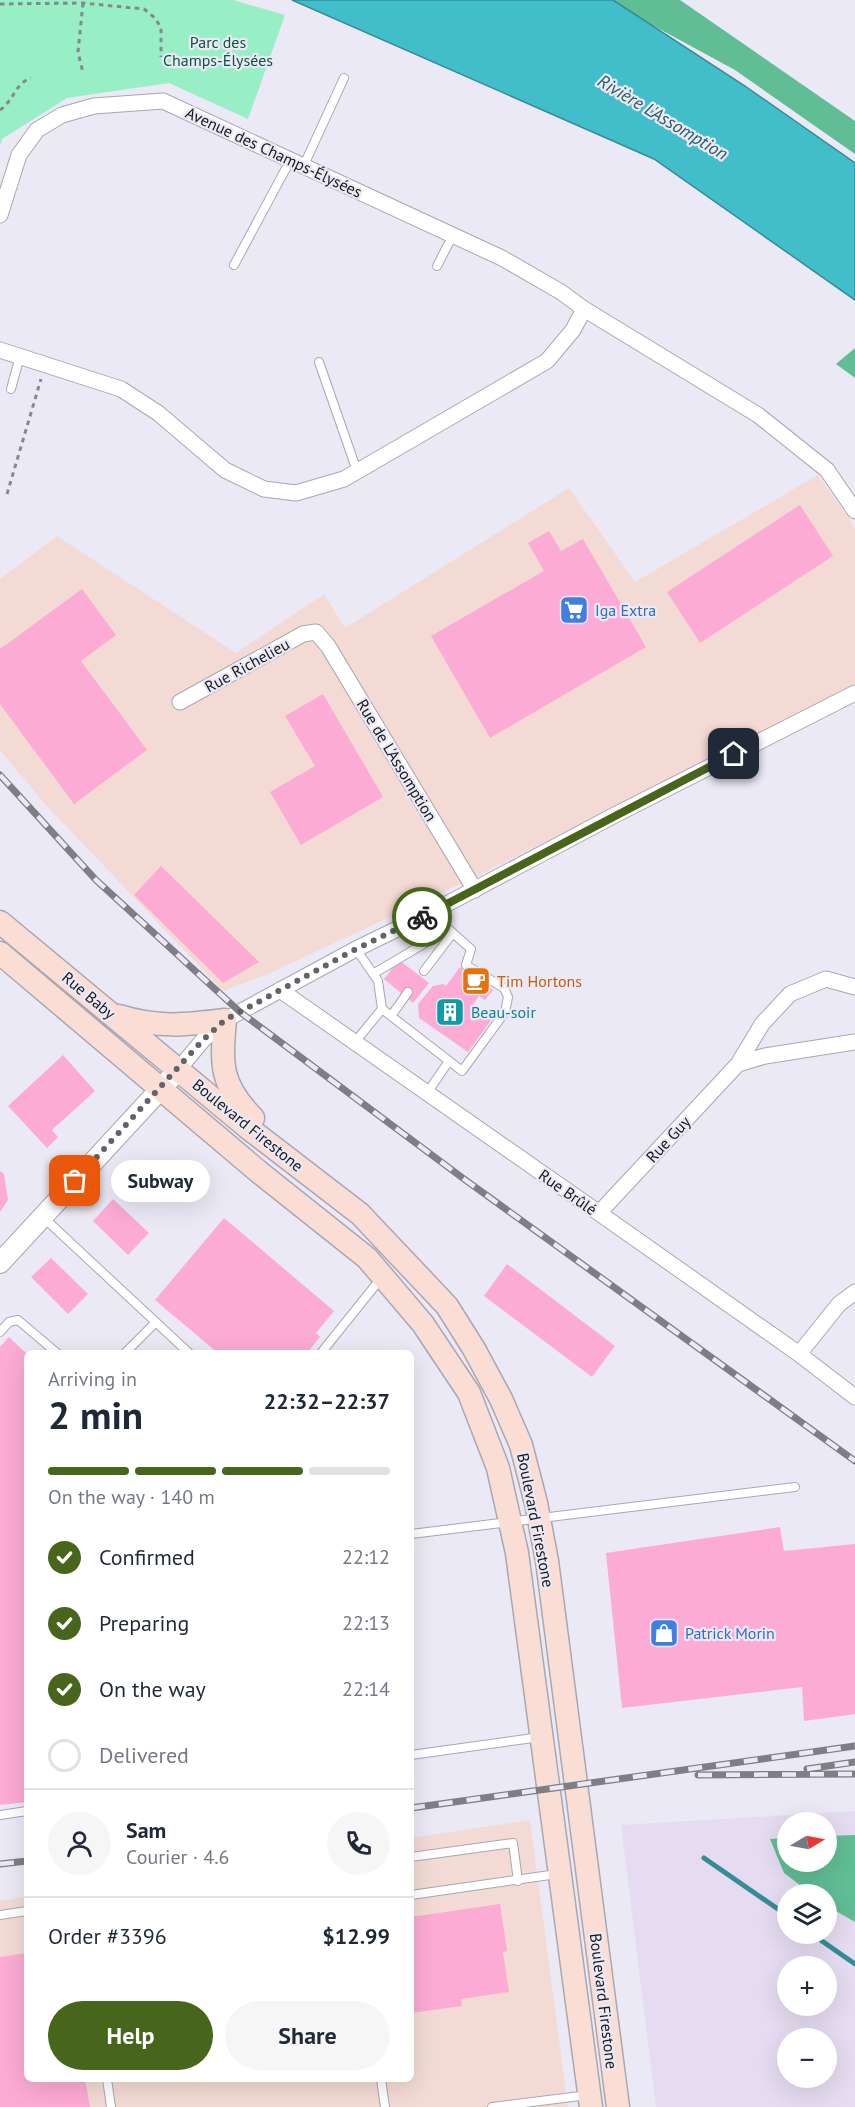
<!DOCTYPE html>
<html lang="en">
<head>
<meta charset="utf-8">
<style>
	body { margin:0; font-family:"PT Sans",sans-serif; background:#f6f6f7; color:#1f2937; height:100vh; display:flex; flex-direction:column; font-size:22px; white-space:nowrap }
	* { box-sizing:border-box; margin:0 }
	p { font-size:20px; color:#747a83 }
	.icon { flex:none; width:33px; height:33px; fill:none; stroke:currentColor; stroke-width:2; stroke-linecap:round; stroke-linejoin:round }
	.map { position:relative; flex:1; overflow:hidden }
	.drawer { position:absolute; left:24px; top:1350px; width:390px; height:732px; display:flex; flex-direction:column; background:#fff; border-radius:9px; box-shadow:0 6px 24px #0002 }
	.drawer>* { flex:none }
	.needle { width:39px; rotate:80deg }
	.tools { position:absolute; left:777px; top:1812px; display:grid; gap:12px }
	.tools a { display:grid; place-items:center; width:60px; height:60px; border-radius:50%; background:#fff; box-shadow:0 6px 24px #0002; font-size:30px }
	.pin { position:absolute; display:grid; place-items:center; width:51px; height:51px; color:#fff; margin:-26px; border-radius:12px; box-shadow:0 3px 9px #0006 }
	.courier { position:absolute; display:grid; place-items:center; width:60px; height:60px; margin:-30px; border:4px solid #47661b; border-radius:50%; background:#fff; color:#222; box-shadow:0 2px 8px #0007 }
	.bubble { position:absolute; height:42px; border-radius:21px; background:#fff; box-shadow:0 6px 24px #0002; font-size:20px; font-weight:700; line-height:42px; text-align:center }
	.head em { font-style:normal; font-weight:700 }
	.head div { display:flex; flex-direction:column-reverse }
	.head { display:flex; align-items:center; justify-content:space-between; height:102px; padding:0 24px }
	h1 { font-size:39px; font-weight:700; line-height:45px }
	.bar { display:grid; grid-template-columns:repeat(4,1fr); gap:9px 6px; align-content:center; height:72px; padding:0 24px }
	.bar i { height:8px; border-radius:4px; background:#e0e1e3 }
	.bar .on { background:#47661b }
	.bar p { grid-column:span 4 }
	.line { display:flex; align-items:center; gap:15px; padding:0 24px; border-top:2px solid #e0e1e3 }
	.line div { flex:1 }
	.round { display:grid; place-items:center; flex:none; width:63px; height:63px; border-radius:32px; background:#f6f6f7 }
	ol { padding:0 24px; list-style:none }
	li { display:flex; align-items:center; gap:18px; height:66px }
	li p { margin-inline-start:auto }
	li .icon { padding:6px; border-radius:50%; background:#47661b; color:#fff; stroke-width:4 }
	li:last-child { color:#747a83 }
	li i { width:33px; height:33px; border:3px solid #e0e1e3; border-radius:50% }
	.cta { display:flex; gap:12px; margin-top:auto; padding:12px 24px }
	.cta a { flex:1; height:69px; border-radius:36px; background:#47661b; color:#fff; font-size:24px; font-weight:700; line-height:69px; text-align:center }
	.cta a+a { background:#f6f6f7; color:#1f2937 }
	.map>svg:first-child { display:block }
</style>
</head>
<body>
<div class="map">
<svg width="855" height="2107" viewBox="0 0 855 2107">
	<rect width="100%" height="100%" fill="#eae9f5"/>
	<path fill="#f4dad4" d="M818,475L850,520L855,530V686L479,875L268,974L223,991L44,803L0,750V579L57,536L236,653L324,594L345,628L569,488L635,582Z
		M530,1820L568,2107H0V1901L27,1897V2079H411V1838Z"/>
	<path fill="#e6dcf1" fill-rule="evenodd" d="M855,1811V2107H656L621,1825ZM788,1822H826V1862H788ZM788,1894H826V1934H788ZM788,1966H826V2006H788ZM788,2038H826V2078H788Z"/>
	<path fill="#98eec5" d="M0,0H233L285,15L248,119L169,83L67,98L2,139L0,146Z"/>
	<path fill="#61bd94" d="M606,0H680L855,121V154L735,70Z
		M855,348V378L836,364Z
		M855,1835V1922L827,1906L826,1894H812L784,1873L770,1839L787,1838L788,1862H826L827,1836Z"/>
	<path fill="#42bdca" stroke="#368c96" stroke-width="1.5" d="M292,0H613L745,86L855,163V300L654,159Z"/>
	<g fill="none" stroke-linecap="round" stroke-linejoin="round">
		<path stroke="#368c96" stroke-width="5" d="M704,1858L788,1916
			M812,1934L855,1964"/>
	</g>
	<path fill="#fcabd4" d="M800,505L833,556L700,643L667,592Z
		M549,531L561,551L583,539L646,647L490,738L431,636L544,571L528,543Z
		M82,589L116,635L81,661L147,750L74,804L0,704V649Z
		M323,694L383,797L301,845L270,792L315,766L285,716Z
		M161,866L259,962L223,983L134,895Z
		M399,960L429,983L413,1003L384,979Z
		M460,967L493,990L485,1000L479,996L472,1006L492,1019L468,1052L419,1018L418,1004L433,986L443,984L446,986Z
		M63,1055L95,1091L52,1130L58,1137L47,1148L8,1106Z
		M0,1171L4,1174L8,1200L0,1212Z
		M113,1199L149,1233L128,1255L93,1221Z
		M224,1218L334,1311L316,1333L320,1337L307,1353H218L155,1300Z
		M51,1258L88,1294L68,1314L31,1277Z
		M507,1264L615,1346L592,1377L484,1296Z
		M9,1337L27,1354V1802L0,1805V1347Z
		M780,1527L784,1551L855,1544V1714L804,1721L802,1687L622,1708L606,1553Z
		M500,1904L507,1951L503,1952L509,1992L461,1999L462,2006L411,2013V1917Z
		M27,1953V2079H85L90,2107H0V1957Z"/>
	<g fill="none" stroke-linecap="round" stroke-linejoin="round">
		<g stroke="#a8a7b2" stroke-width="10">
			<path id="service" d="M304,165L344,78
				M234,265L291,159
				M437,266L453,235
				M319,362L357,471
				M11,389L20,356
				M356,949L378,981L382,1009L462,1071L505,1012L508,997L504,988L466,965L471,949L430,913
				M424,971L452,934
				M373,974L447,930
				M391,1016L408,992
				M355,1042L382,1009
				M427,1093L449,1061
				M44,1218L189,1353
				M0,1332L9,1322L18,1320L57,1353
				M125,1353L156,1322
				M321,1353L382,1277
				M411,1534L795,1487
				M411,1755L540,1737
				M0,1815L27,1811
				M411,1857L513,1843L518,1881
				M411,1895L557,1874
				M0,1915L27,1911
				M107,2079L111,2107
				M381,2079L385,2107
				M492,2107L588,2095"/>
		</g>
		<g stroke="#a8a7b2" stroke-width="17">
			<path id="minor" d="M0,215L19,155L37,130L62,115L94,106L163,101L502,258L561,292L584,309L758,415L827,470L855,511
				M0,350L121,389L158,413L225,470L264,489L296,493L344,479L547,361L573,330L584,309
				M180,702L303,634L316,632L328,646L475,890
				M280,990L599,1213L799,1354L855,1397
				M738,1064L762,1024L790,994L826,979L855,987
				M178,1070L203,1040L225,1020L356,949L430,913L613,816L855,693
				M599,1213L738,1064L765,1056L855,1042
				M799,1354L839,1304L855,1292"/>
		</g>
		<g stroke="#a8a7b2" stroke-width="22">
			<path id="tertiary" d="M0,1263L178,1070"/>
		</g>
		<g stroke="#a8a7b2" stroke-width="25">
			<path id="secondary" d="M0,922L247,1127L360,1214L447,1306L474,1349L501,1399L521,1445L536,1503L547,1561L618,2107
				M0,953L259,1172L367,1258L423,1324L469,1393L498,1468L517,1553L591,2107
				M119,1016C157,1028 186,1025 225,1020C221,1065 220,1084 253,1118"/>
		</g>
		<path stroke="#87878f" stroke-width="3" stroke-dasharray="4.5 4.5" stroke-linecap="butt" d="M83,3L78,52L83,73
			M0,4L83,3L144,9L155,18L161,28V57
			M0,110C14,101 14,84 31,78
			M7,494L41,379"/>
		<use href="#service" stroke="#fff" stroke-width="8"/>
		<use href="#minor" stroke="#fff" stroke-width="15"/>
		<use href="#tertiary" stroke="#fff" stroke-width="20"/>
		<use href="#secondary" stroke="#faded6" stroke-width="22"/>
		<g stroke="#7e7e85" stroke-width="7">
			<path id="rail" d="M0,775L96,880L240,1012L464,1179L855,1461
				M807,1769L855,1762
				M698,1775L855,1774
				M411,1808L855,1746
				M0,1864L27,1861"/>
		</g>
		<use href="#rail" stroke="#eae9f5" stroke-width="4.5" stroke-dasharray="14" stroke-linecap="butt"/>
	</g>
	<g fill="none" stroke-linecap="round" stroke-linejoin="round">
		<path stroke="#626269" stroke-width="6" stroke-dasharray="0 10.8" d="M75,1181L203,1040L225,1020L356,949L422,917"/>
		<path stroke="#47661b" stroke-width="8" d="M422,917L734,754"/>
	</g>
	<defs>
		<g id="supermarket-square" transform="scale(1.5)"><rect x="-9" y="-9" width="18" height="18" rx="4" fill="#3f7fe0" stroke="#eae9f5"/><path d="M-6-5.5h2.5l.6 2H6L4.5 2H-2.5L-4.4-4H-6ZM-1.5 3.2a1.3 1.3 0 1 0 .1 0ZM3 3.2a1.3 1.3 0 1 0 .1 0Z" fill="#fff"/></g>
		<g id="cafe-square" transform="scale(1.5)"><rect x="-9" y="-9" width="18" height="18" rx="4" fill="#e8710a" stroke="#eae9f5"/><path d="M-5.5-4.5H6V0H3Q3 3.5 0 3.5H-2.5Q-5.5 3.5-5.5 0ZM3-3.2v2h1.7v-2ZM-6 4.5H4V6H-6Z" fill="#fff"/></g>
		<g id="building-square" transform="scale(1.5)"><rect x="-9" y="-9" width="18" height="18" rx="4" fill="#0f9aa8" stroke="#eae9f5"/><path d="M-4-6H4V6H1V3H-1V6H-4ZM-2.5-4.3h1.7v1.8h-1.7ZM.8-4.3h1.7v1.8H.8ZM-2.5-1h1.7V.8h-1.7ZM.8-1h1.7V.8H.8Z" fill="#fff"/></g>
		<g id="shop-square" transform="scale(1.5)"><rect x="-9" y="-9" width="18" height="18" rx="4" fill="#3f7fe0" stroke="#eae9f5"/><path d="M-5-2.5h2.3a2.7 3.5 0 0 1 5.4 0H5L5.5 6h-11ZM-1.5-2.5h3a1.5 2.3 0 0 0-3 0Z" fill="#fff"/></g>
	</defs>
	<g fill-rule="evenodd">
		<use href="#supermarket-square" x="574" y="610"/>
		<use href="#cafe-square" x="476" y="981"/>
		<use href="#building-square" x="450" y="1012"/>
		<use href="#shop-square" x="664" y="1633"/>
	</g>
	<g text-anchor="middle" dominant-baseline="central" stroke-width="4.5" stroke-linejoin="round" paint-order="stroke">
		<g font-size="16" fill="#0b563b" stroke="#eae9f5">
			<text x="218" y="42">Parc des<tspan x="218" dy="18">Champs-Élysées</tspan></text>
		</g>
		<g font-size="16" fill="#19191d" stroke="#eae9f5">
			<text transform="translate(274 152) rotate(25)">Avenue des Champs-Élysées</text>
			<text transform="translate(247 665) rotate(-29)">Rue Richelieu</text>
			<text transform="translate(397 760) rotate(59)">Rue de L'Assomption</text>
			<text transform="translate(89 995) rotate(40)">Rue Baby</text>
			<text transform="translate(248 1125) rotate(39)">Boulevard Firestone</text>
			<text transform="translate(668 1139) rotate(-47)">Rue Guy</text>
			<text transform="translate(568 1192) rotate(35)">Rue Brûlé</text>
			<text transform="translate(536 1520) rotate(79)">Boulevard Firestone</text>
			<text transform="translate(604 2001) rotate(83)">Boulevard Firestone</text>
		</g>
		<g font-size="16" fill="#366cbe" stroke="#eae9f5" text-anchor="start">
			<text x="595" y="610">Iga Extra</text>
			<text x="685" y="1633">Patrick Morin</text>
		</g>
		<g font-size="16" fill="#c56008" stroke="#eae9f5" text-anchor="start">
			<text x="497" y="981">Tim Hortons</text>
		</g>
		<g font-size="16" fill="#0d838f" stroke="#eae9f5" text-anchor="start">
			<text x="471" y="1012">Beau-soir</text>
		</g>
		<g font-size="18" font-style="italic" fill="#2a5d62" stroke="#eae9f5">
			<text transform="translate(663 117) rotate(31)">Rivière L'Assomption</text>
		</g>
	</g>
</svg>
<div class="tools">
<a><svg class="needle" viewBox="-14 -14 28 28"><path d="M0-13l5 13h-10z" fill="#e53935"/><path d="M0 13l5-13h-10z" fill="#747a83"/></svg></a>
<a><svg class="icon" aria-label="layers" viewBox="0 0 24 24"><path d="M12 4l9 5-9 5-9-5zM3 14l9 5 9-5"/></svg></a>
<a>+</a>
<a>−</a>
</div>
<div class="pin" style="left:75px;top:1181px;background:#ea580c"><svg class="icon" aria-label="bag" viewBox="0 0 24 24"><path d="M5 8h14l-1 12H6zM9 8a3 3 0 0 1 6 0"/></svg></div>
<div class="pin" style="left:734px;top:754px;background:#1f2937"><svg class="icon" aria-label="home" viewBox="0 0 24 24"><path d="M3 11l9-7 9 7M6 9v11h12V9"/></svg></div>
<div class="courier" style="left:422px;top:917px"><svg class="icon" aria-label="bike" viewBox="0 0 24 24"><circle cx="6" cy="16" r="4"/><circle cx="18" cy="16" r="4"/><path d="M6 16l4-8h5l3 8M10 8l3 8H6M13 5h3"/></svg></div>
<div class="bubble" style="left:111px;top:1160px;width:99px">Subway</div>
<section class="drawer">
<div class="head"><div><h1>2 min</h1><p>Arriving in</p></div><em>22:32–22:37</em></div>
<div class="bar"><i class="on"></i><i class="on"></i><i class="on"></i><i></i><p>On the way · 140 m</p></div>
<ol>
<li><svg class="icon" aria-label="check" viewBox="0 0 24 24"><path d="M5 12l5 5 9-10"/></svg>Confirmed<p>22:12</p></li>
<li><svg class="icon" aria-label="check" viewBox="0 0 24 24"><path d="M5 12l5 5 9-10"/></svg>Preparing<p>22:13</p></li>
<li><svg class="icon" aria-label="check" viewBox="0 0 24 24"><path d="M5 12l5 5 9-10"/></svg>On the way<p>22:14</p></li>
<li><i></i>Delivered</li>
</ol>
<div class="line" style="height:108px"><a class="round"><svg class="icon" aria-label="person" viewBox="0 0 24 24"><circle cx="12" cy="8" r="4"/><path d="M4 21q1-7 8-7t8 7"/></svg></a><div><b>Sam</b><p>Courier · 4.6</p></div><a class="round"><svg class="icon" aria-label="phone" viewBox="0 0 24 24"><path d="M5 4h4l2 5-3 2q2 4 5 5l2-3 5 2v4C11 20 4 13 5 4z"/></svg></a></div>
<div class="line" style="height:78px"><div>Order #3396</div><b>$12.99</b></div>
<div class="cta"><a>Help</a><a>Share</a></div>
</section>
</div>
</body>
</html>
